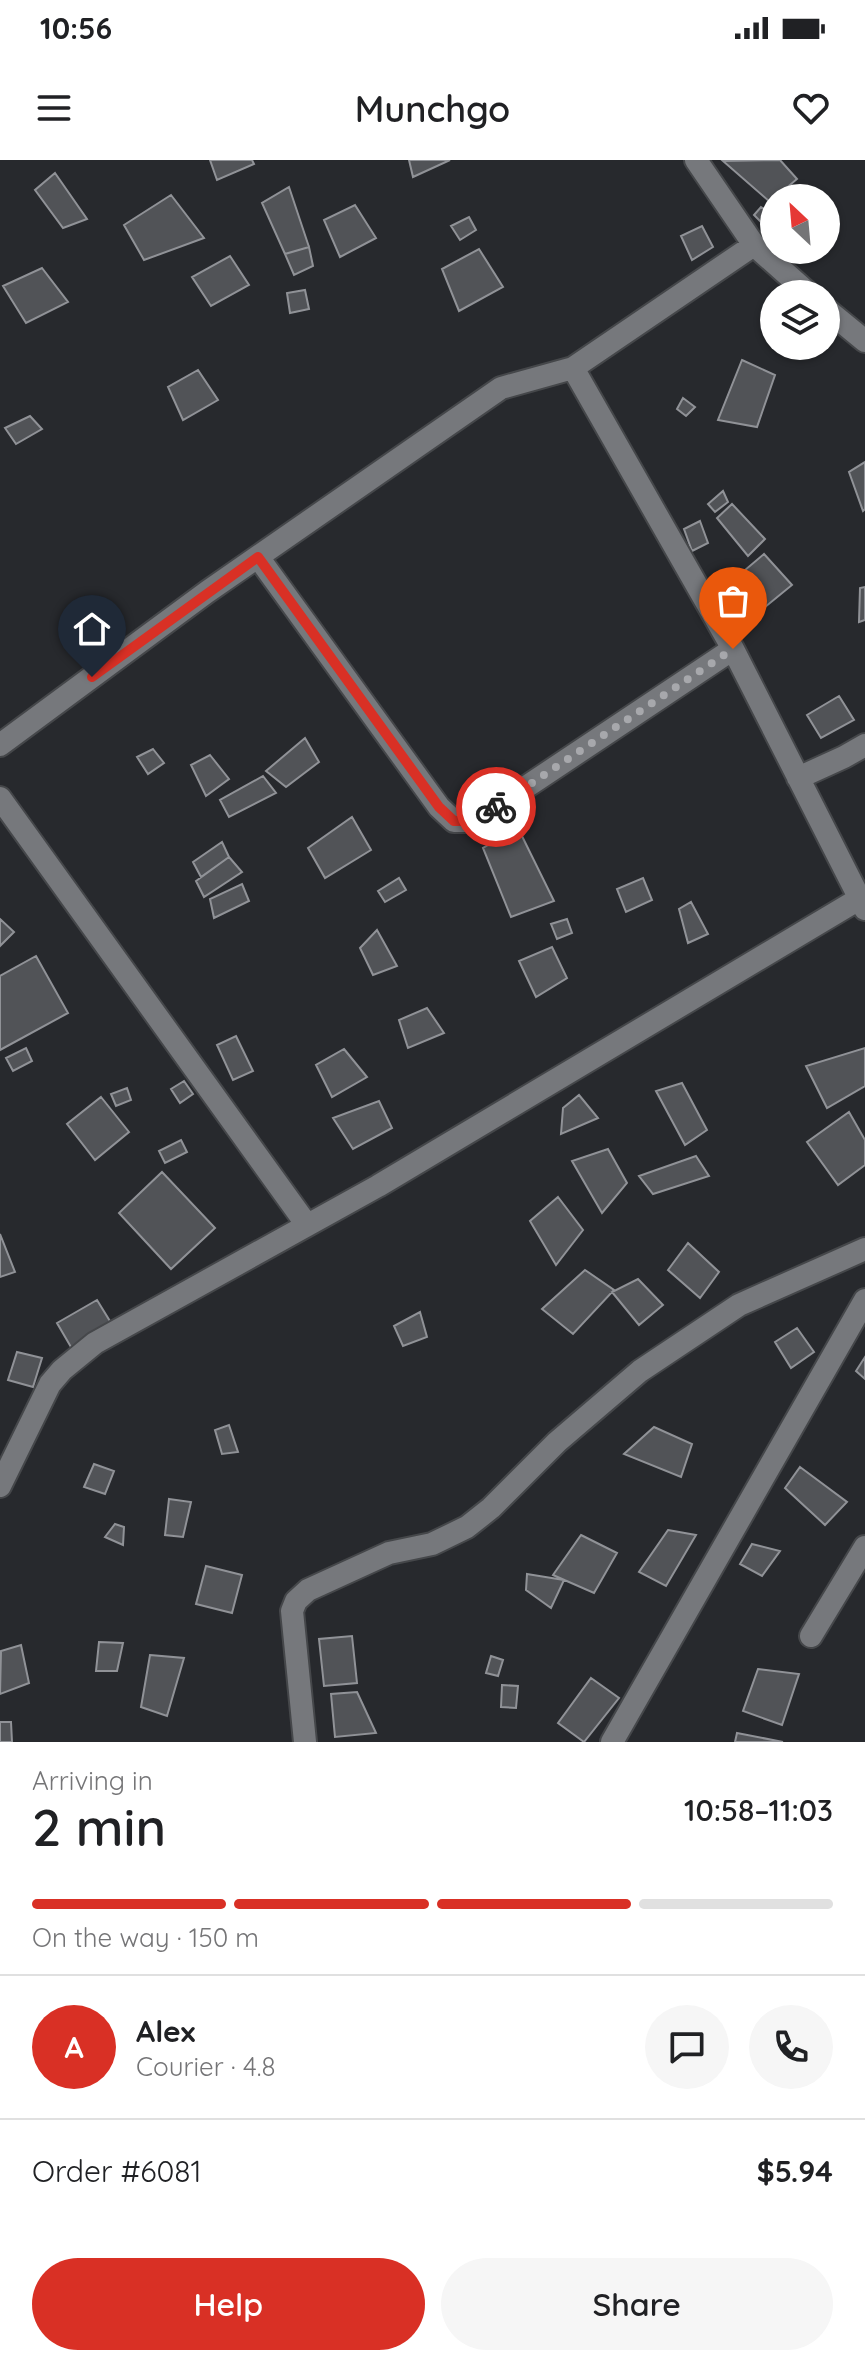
<!DOCTYPE html>
<html lang="en">
<head>
<meta charset="utf-8">
<style>
	body { margin:0; font-family:Quicksand,sans-serif; background:#f6f6f6; color:#202124; height:100vh; display:flex; flex-direction:column; font-size:30px; white-space:nowrap }
	* { box-sizing:border-box; margin:0 }
	p { font-size:26px; color:#757577 }
	.icon { flex:none; width:44px; height:44px; fill:none; stroke:currentColor; stroke-width:2; stroke-linecap:round; stroke-linejoin:round }
	.map { position:relative; height:1582px; overflow:hidden }
	.details { display:flex; flex-direction:column; background:#fff; flex:1 }
	.details>* { flex:none }
	.needle { width:52px; rotate:334deg }
	.fabs { position:absolute; left:760px; top:24px; display:grid; gap:16px }
	.fabs a { display:grid; place-items:center; width:80px; height:80px; border-radius:50%; background:#fff; box-shadow:0 2px 6px #0004; font-size:40px }
	.pin { position:absolute; display:grid; place-items:center; width:68px; height:68px; color:#fff; margin:-82px -34px; border-radius:50% 50% 50% 0; rotate:-45deg; box-shadow:0 0 8px #0007 }
	.pin .icon { rotate:45deg }
	.courier { position:absolute; display:grid; place-items:center; width:80px; height:80px; margin:-40px; border:6px solid #d93025; border-radius:50%; background:#fff; color:#222; box-shadow:0 2px 10px #0007 }
	.headline em { font-style:normal; font-weight:600 }
	.headline div { display:flex; flex-direction:column-reverse }
	.headline { display:flex; align-items:center; justify-content:space-between; height:136px; padding:0 32px }
	h1 { font-size:52px; font-weight:600; line-height:60px }
	.bar { display:grid; grid-template-columns:repeat(4,1fr); gap:12px 8px; align-content:center; height:96px; padding:0 32px }
	.bar i { height:10px; border-radius:6px; background:#e0e0e0 }
	.bar .selected { background:#d93025 }
	.bar p { grid-column:span 4 }
	.line { display:flex; align-items:center; gap:20px; padding:0 32px; border-top:2px solid #e0e0e0 }
	.line div { flex:1 }
	.round { display:grid; place-items:center; flex:none; width:84px; height:84px; border-radius:42px; background:#f6f6f6 }
	.primary-button { display:flex; gap:16px; margin-top:auto; padding:16px 32px }
	.primary-button a { flex:1; height:92px; border-radius:48px; background:#d93025; color:#fff; font-size:32px; font-weight:600; line-height:92px; text-align:center }
	.primary-button a+a { background:#f6f6f6; color:#202124 }
	.status { display:flex; justify-content:space-between; align-items:center; height:56px; padding:0 40px; background:#fff; direction:ltr }
	.status svg { height:22px; fill:currentColor }
	header { display:flex; justify-content:space-between; align-items:center; height:104px; padding:0 32px; background:#fff; font-size:36px; font-weight:600 }
	.map>svg:first-child { display:block }
</style>
</head>
<body>
<div class="status"><b>10:56</b><svg viewBox="0 0 49 12"><path d="M0 12V9h3v3zM5 12V6h3v6zM10 12V3h3v9zM15 12V0h3v12zM26 1h20v11H26zM47 4h2v5h-2z"/></svg></div>
<header><svg class="icon" aria-label="menu" viewBox="0 0 24 24"><path d="M4 6h16M4 12h16M4 18h16"/></svg>Munchgo<svg class="icon" aria-label="heart" viewBox="0 0 24 24"><path d="M12 20l-8-8c-3-5 5-10 8-4 3-6 11-1 8 4z"/></svg></header>
<div class="map">
<svg width="865" height="1582" viewBox="0 0 865 1582">
	<rect width="100%" height="100%" fill="#27292d"/>
	<path fill="#515357" stroke="#909297" stroke-width="2" d="M210,0H252L254,4L217,20Z
		M409,0H450L413,17Z
		M780,0L797,19L770,42L723,1Z
		M55,13L87,59L63,68L35,30Z
		M289,27L309,87L285,94L262,43Z
		M171,35L204,78L144,100L124,65Z
		M355,45L376,78L340,97L324,60Z
		M761,47L774,55L764,65L754,55Z
		M469,57L476,70L460,80L451,66Z
		M702,66L713,87L692,100L681,76Z
		M309,87L313,106L294,115L285,94Z
		M479,89L503,127L459,151L442,109Z
		M230,96L249,125L211,146L192,117Z
		M42,108L68,142L26,163L3,126Z
		M305,130L309,149L290,153L287,133Z
		M742,200L775,215L757,267L718,260Z
		M198,210L218,240L183,260L168,227Z
		M683,238L695,247L686,256L677,249Z
		M30,256L42,269L16,284L5,268Z
		M865,302V349L863,351L849,312Z
		M723,331L728,342L715,352L708,344Z
		M732,344L765,379L748,396L717,358Z
		M700,361L708,383L692,391L684,369Z
		M764,394L792,425L754,456L725,427Z
		M865,427V460L859,462L860,428Z
		M839,536L854,560L821,578L807,555Z
		M305,578L319,602L286,627L266,611Z
		M153,589L164,603L148,614L137,597Z
		M210,595L229,619L206,636L191,605Z
		M263,616L276,633L229,657L220,640Z
		M352,657L371,690L325,718L308,688Z
		M518,668L554,741L511,757L483,688Z
		M222,682L229,697L201,717L193,702Z
		M229,697L242,712L204,737L196,721Z
		M399,718L406,730L385,742L378,731Z
		M643,718L652,740L626,752L617,729Z
		M242,724L249,741L214,758L210,739Z
		M691,742L708,774L688,783L679,749Z
		M0,759L14,772L0,786Z
		M567,759L572,773L557,779L551,764Z
		M377,770L397,806L373,815L360,788Z
		M552,787L567,818L536,837L519,801Z
		M36,796L68,853L0,890V816Z
		M427,848L444,873L408,888L399,860Z
		M236,876L253,911L233,920L217,885Z
		M26,888L32,901L13,911L6,898Z
		M865,888V926L827,948L806,906Z
		M344,889L367,917L332,937L316,905Z
		M184,921L193,934L180,943L171,929Z
		M682,923L707,970L685,985L656,931Z
		M127,928L131,940L116,946L111,934Z
		M579,935L598,958L561,974L563,948Z
		M101,937L129,972L95,1000L67,964Z
		M379,941L392,968L353,989L333,958Z
		M849,952L865,980V1005L838,1025L807,982Z
		M181,980L187,992L165,1003L159,991Z
		M608,989L627,1023L602,1053L572,1001Z
		M696,996L709,1016L653,1034L639,1016Z
		M162,1012L215,1068L171,1109L119,1053Z
		M558,1037L583,1070L556,1105L530,1061Z
		M0,1074L15,1112L0,1117Z
		M688,1083L719,1112L700,1138L668,1110Z
		M585,1110L614,1130L573,1174L542,1149Z
		M638,1119L663,1145L639,1165L612,1132Z
		M97,1140L116,1171L75,1194L57,1163Z
		M420,1152L427,1177L403,1186L394,1166Z
		M797,1168L814,1192L791,1208L775,1182Z
		M17,1192L42,1198L33,1227L8,1220Z
		M865,1197V1219L856,1211Z
		M229,1265L238,1292L222,1294L215,1270Z
		M654,1267L692,1284L681,1317L624,1294Z
		M94,1304L114,1311L105,1334L84,1327Z
		M800,1307L847,1342L825,1365L785,1328Z
		M169,1339L191,1342L183,1377L165,1375Z
		M115,1364L124,1367L123,1385L105,1377Z
		M668,1370L696,1375L666,1426L639,1412Z
		M581,1375L617,1393L594,1433L553,1415Z
		M752,1384L780,1391L762,1416L740,1404Z
		M206,1406L242,1415L232,1453L196,1444Z
		M527,1414L564,1420L551,1448L526,1430Z
		M352,1476L357,1523L324,1526L319,1479Z
		M99,1482L123,1483L117,1511H96Z
		M21,1485L29,1523L0,1534L1,1491Z
		M150,1495L184,1498L167,1556L141,1547Z
		M491,1496L503,1500L498,1516L486,1513Z
		M758,1509L799,1514L782,1565L743,1551Z
		M591,1518L619,1538L584,1582L558,1563Z
		M502,1525L518,1526L516,1548L501,1547Z
		M357,1532L376,1573L335,1577L331,1534Z
		M0,1562H11L12,1582H0Z
		M737,1573L783,1582H735Z"/>
	<g fill="none" stroke-linecap="round" stroke-linejoin="round">
		<g stroke="#45474a" stroke-width="26">
			<path id="minor" d="M754,85L809,134
				M826,149L865,181
				M573,208L733,489L865,749
				M258,397L439,647L454,661H475L733,489
				M0,585L207,432L501,228L573,208L754,85L696,0
				M798,618L844,597L865,585
				M0,638L307,1065
				M0,1326L50,1224L62,1210L95,1183L378,1026L859,739
				M811,1476L865,1387
				M305,1582L292,1451L296,1441L308,1430L389,1393L432,1384L467,1367L491,1348L557,1282L640,1211L739,1145L865,1089
				M612,1582L865,1140"/>
		</g>
		<use href="#minor" stroke="#76787c" stroke-width="22"/>
	</g>
	<g fill="none" stroke-linecap="round" stroke-linejoin="round">
		<path stroke="#a7a8ac" stroke-width="8" stroke-dasharray="0 14.4" d="M496,647L733,489"/>
		<path stroke="#d93025" stroke-width="10" d="M92,517L258,397L439,647L454,661H475L496,647"/>
	</g>
</svg>
<div class="fabs">
<a><svg class="needle" viewBox="-14 -14 28 28"><path d="M0-13l5 13h-10z" fill="#e53935"/><path d="M0 13l5-13h-10z" fill="#757577"/></svg></a>
<a><svg class="icon" aria-label="layers" viewBox="0 0 24 24"><path d="M12 4l9 5-9 5-9-5zM3 14l9 5 9-5"/></svg></a>
</div>
<div class="pin" style="left:733px;top:489px;background:#ea580c"><svg class="icon" aria-label="bag" viewBox="0 0 24 24"><path d="M5 8h14l-1 12H6zM9 8a3 3 0 0 1 6 0"/></svg></div>
<div class="pin" style="left:92px;top:517px;background:#1f2937"><svg class="icon" aria-label="home" viewBox="0 0 24 24"><path d="M3 11l9-7 9 7M6 9v11h12V9"/></svg></div>
<div class="courier" style="left:496px;top:647px"><svg class="icon" aria-label="bike" viewBox="0 0 24 24"><circle cx="6" cy="16" r="4"/><circle cx="18" cy="16" r="4"/><path d="M6 16l4-8h5l3 8M10 8l3 8H6M13 5h3"/></svg></div>
</div>
<section class="details">
<div class="headline"><div><h1>2 min</h1><p>Arriving in</p></div><em>10:58–11:03</em></div>
<div class="bar"><i class="selected"></i><i class="selected"></i><i class="selected"></i><i></i><p>On the way · 150 m</p></div>
<div class="line" style="height:144px"><b class="round" style="background:#d93025;color:#fff">A</b><div><b>Alex</b><p>Courier · 4.8</p></div><a class="round"><svg class="icon" aria-label="chat" viewBox="0 0 24 24"><path d="M4 5h16v11H9l-5 4z"/></svg></a><a class="round"><svg class="icon" aria-label="phone" viewBox="0 0 24 24"><path d="M5 4h4l2 5-3 2q2 4 5 5l2-3 5 2v4C11 20 4 13 5 4z"/></svg></a></div>
<div class="line" style="height:104px"><div>Order #6081</div><b>$5.94</b></div>
<div class="primary-button"><a>Help</a><a>Share</a></div>
</section>
</body>
</html>
